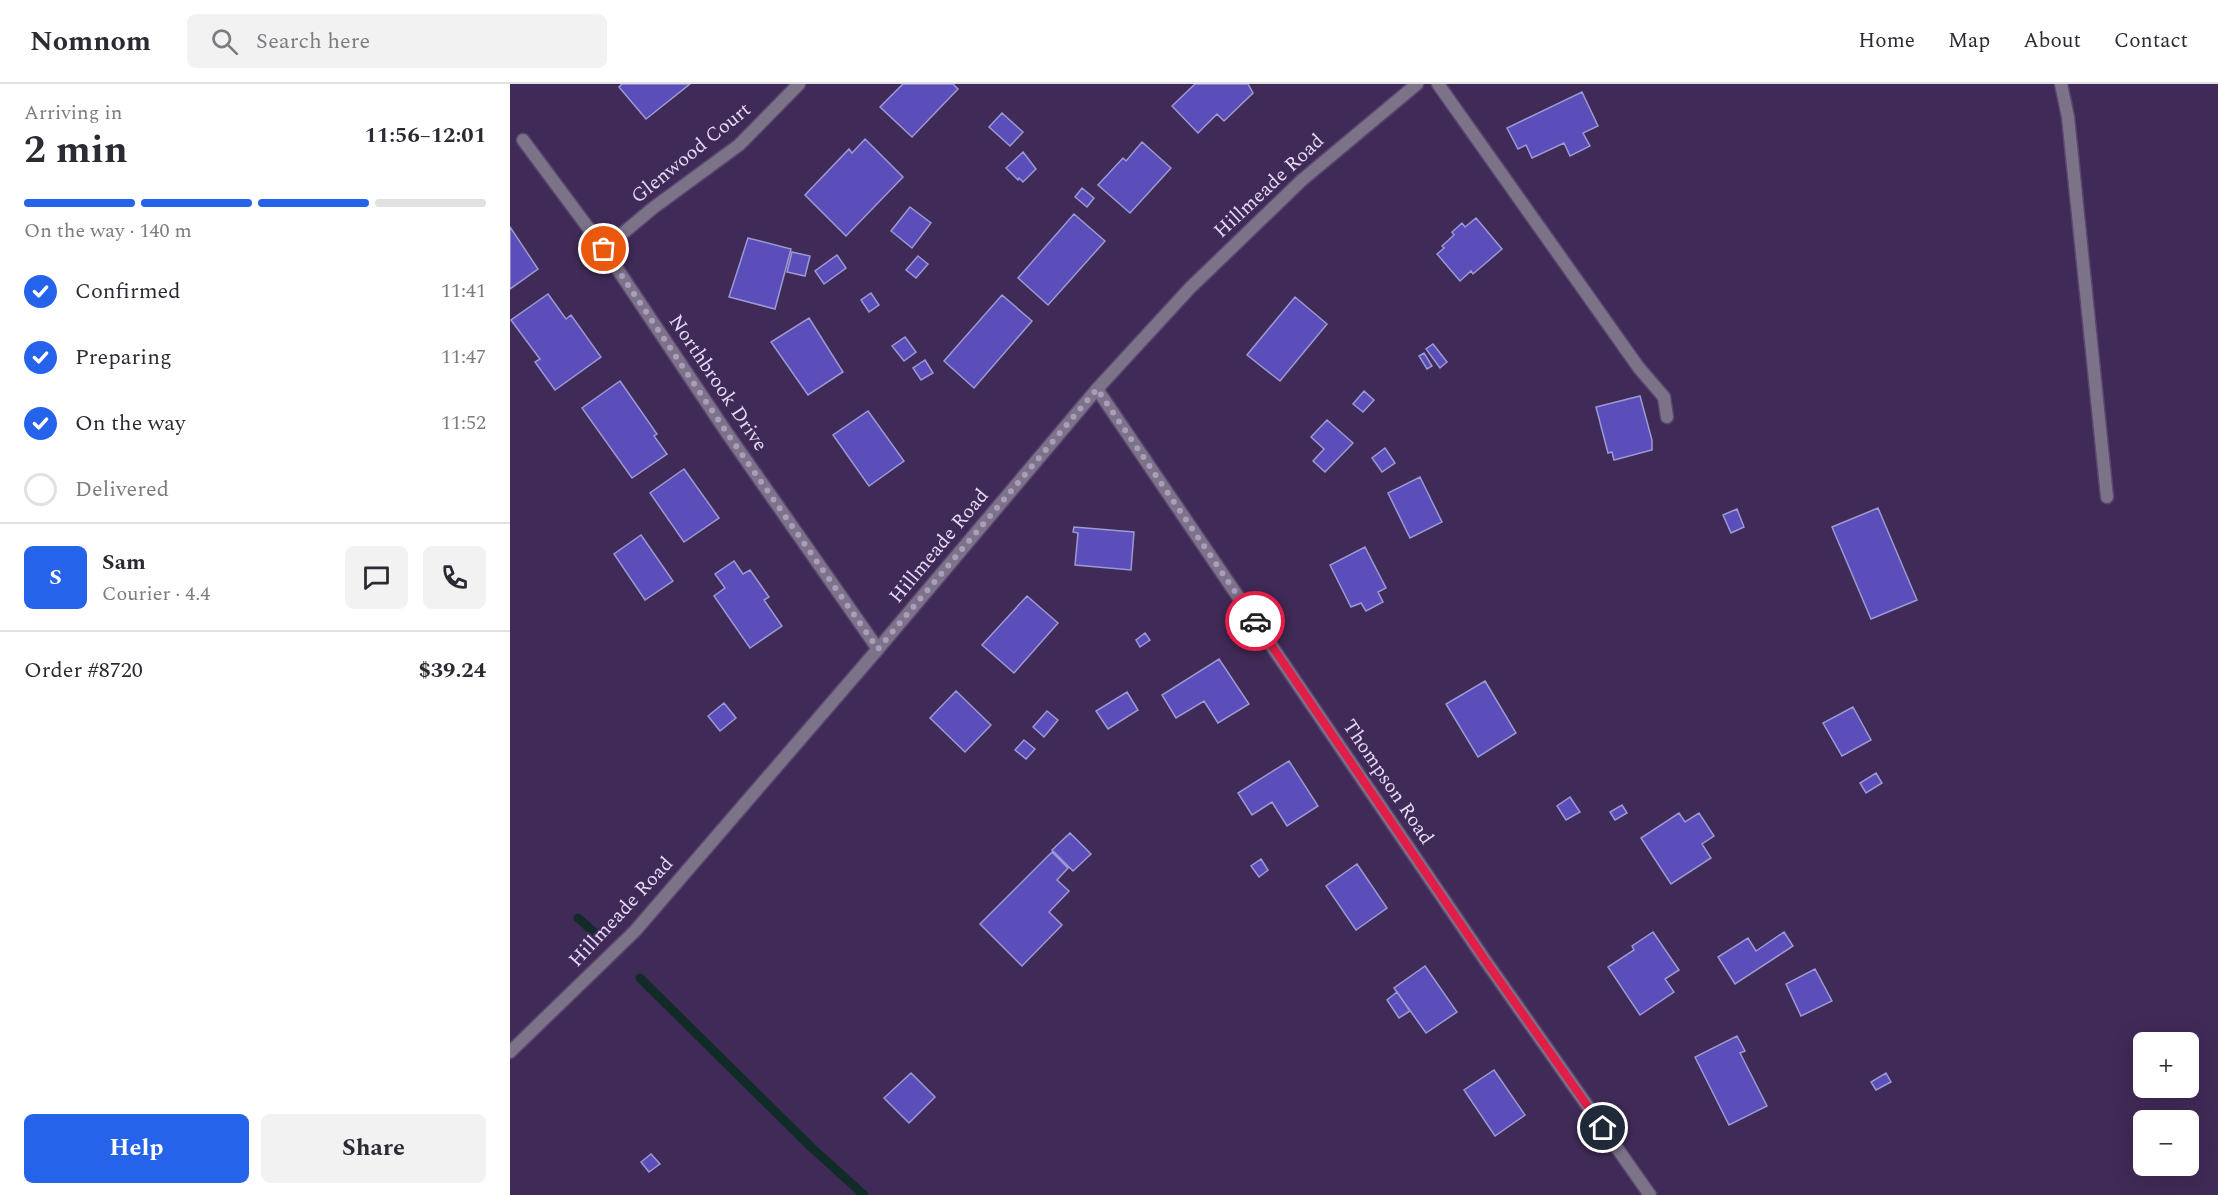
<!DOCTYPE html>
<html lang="en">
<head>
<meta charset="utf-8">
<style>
	body { margin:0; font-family:Spectral,serif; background:#f2f2f3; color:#2b2b33; height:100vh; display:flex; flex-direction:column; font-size:22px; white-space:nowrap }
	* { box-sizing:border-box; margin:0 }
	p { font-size:20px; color:#7c7c81 }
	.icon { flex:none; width:33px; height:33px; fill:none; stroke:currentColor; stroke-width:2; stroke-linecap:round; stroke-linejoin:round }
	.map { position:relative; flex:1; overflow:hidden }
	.details { display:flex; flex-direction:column; background:#fff; width:510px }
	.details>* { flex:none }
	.controls { position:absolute; left:1623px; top:948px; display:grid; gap:12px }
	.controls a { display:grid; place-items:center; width:66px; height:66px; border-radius:9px; background:#fff; box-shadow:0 6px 24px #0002; font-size:30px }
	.pin { position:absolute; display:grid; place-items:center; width:51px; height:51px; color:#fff; margin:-26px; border:3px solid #fff; border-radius:50%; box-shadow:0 2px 6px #0007 }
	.courier { position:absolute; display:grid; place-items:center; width:60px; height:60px; margin:-30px; border:4px solid #e11d48; border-radius:50%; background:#fff; color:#222; box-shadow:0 2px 8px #0007 }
	.headline em { font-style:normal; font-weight:700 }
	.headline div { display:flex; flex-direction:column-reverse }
	.headline { display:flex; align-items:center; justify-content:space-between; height:102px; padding:0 24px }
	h1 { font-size:39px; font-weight:700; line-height:45px }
	.bar { display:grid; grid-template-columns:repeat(4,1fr); gap:9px 6px; align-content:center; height:72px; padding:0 24px }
	.bar i { height:8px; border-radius:4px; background:#e1e1e2 }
	.bar .selected { background:#2563eb }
	.bar p { grid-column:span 4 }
	.line { display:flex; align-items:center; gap:15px; padding:0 24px; border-top:2px solid #e1e1e2 }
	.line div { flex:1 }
	.round { display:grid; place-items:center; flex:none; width:63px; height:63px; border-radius:9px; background:#f2f2f3 }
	ol { padding:0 24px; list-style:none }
	li { display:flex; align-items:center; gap:18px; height:66px }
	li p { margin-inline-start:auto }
	li .icon { padding:6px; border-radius:50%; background:#2563eb; color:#fff; stroke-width:4 }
	li:last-child { color:#7c7c81 }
	li i { width:33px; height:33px; border:3px solid #e1e1e2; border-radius:50% }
	.primary-button { display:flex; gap:12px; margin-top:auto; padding:12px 24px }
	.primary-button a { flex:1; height:69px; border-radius:9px; background:#2563eb; color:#fff; font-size:24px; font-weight:700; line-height:69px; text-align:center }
	.primary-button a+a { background:#f2f2f3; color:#2b2b33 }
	header { display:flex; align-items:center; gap:36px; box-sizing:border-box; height:84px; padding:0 30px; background:#fff; border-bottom:2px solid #e1e1e2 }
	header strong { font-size:28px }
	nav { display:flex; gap:33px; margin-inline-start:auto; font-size:21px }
	.search { width:420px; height:54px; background:#f2f2f3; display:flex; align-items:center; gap:15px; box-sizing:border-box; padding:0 21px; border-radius:9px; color:#7c7c81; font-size:22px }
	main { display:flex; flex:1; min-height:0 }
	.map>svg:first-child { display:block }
</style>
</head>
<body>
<header>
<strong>Nomnom</strong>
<div class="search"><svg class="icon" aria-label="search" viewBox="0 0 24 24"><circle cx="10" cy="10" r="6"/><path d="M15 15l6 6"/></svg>Search here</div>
<nav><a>Home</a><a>Map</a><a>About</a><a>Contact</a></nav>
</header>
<main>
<section class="details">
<div class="headline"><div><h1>2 min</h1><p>Arriving in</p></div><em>11:56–12:01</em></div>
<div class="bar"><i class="selected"></i><i class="selected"></i><i class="selected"></i><i></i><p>On the way · 140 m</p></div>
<ol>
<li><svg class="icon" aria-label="check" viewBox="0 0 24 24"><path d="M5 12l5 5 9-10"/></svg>Confirmed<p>11:41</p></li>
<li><svg class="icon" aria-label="check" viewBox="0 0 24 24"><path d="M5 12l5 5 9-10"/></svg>Preparing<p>11:47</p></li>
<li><svg class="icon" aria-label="check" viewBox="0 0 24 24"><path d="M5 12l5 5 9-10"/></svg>On the way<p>11:52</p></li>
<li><i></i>Delivered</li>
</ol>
<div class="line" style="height:108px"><b class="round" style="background:#2563eb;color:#fff">S</b><div><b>Sam</b><p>Courier · 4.4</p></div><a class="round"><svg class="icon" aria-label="chat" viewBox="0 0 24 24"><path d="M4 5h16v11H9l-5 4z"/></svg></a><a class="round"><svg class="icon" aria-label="phone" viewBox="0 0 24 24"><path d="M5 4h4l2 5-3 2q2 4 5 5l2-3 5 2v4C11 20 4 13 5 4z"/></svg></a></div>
<div class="line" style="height:78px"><div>Order #8720</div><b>$39.24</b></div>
<div class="primary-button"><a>Help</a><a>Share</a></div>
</section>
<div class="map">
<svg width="1708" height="1111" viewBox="0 0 1708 1111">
	<rect width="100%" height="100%" fill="#402a57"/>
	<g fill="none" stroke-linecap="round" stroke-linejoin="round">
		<path stroke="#112b28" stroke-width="9" d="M68,834L85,849
			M130,894L301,1063L354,1111"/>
	</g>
	<path fill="#5c4eba" stroke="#9b9ad2" stroke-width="1.5" d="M112,0H180L136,35L109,3Z
		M393,0H443L448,5L402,53L370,23Z
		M685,0H738L743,9L714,37L707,30L688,49L662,22Z
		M1072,8L1088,42L1073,49L1080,62L1060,72L1054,59L1022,74L1016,61L1008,65L997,44Z
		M492,29L513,48L500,62L479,43Z
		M355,55L393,93L336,152L295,111L339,65L342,69Z
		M632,58L661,84L620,129L588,101L613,74L616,77Z
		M513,68L526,85L513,98L509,94L508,96L496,84Z
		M572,104L584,114L577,123L565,113Z
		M400,123L421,139L402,164L381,147Z
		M564,130L595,157L538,221L508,194Z
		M966,134L992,165L963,190L961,187L950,197L927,170L934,164L932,162L944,151L942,148L952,139L955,143Z
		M0,143L28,185L0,205Z
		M238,154L281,165L265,225L219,213Z
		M282,168L300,172L295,192L277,188Z
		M327,171L336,184L314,200L305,187Z
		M408,172L418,180L406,194L396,186Z
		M361,209L369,221L359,228L351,216Z
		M38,210L56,235L61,231L91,273L45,306L25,278L30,275L1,236Z
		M492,211L522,237L464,304L434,277Z
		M785,213L817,240L770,297L737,271Z
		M299,234L333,288L298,311L261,258Z
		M395,253L406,268L394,277L382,262Z
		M923,260L937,278L930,284L916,265Z
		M914,269L922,282L917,285L909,272Z
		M415,276L423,289L411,296L403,284Z
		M110,297L147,350L144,352L157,370L122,394L72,324Z
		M854,307L864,316L853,328L843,320Z
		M1130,312L1142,356V366L1104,376L1102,368L1098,369L1086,323Z
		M358,327L394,377L359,402L323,351Z
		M817,336L843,359L815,388L803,377L814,365L801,353Z
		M875,364L885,379L872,388L862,374Z
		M174,385L209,434L174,458L140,409Z
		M910,393L932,438L900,454L878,409Z
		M1368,424L1407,516L1361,535L1322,443Z
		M1227,425L1234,443L1221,449L1213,431Z
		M564,443L624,448L621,486L565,481L568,449L563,448Z
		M131,451L163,497L135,516L104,470Z
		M855,463L876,504L868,508L873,518L856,527L851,519L841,523L820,481Z
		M224,477L233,490L240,486L259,513L254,516L272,542L240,564L204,512L215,504L205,490Z
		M517,512L548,539L504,589L472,561Z
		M635,549L640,556L630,563L626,556Z
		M709,575L739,620L708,639L694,617L666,634L652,611Z
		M975,597L1006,649L968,673L936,620Z
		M446,607L481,641L455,668L420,634Z
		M617,608L628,626L598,645L586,627Z
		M214,619L226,634L210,647L198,632Z
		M1343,623L1361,656L1332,672L1313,639Z
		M537,627L548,636L534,653L523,643Z
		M514,656L525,665L516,675L505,666Z
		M779,677L808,722L777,742L762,718L742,731L728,709Z
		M1366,689L1372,699L1356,709L1350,699Z
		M1060,713L1070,728L1056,736L1047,722Z
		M1112,721L1117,729L1105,736L1100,728Z
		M1169,729L1175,738L1189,729L1204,752L1192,760L1201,774L1161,800L1131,754Z
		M560,749L581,770L563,787L542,766Z
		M542,768L558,784L547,796L559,807L539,828L552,841L512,882L470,840Z
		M751,775L758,786L749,793L741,782Z
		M847,780L877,824L846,846L816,802Z
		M1143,848L1169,886L1155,895L1164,908L1130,931L1098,883L1124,866L1122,862Z
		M1274,848L1283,862L1225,900L1208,873L1238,854L1246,867Z
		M915,882L947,928L916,949L884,904Z
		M1305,885L1322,917L1291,932L1276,900Z
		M887,908L900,927L889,934L877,916Z
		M1227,952L1235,967L1230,969L1257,1022L1219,1041L1185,973Z
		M984,986L1015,1031L985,1052L954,1006Z
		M401,989L425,1013L399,1039L374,1014Z
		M1376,989L1381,998L1366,1006L1361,998Z
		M141,1070L150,1080L139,1088L131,1078Z"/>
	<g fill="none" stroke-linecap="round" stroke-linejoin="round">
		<g stroke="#5a4670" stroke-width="15">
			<path id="service" d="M928,0L1129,284L1154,313L1157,333"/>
		</g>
		<g stroke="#5a4670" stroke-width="15">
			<path id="minor" d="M1551,0L1558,33L1597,413
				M13,56L94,165L217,349L368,565
				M94,165L143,124L229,61L289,0
				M587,305L975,876L1140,1111"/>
		</g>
		<g stroke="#5a4670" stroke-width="15">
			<path id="tertiary" d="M0,968L125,847L368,565L587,305L680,204L792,96L907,0"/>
		</g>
		<use href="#service" stroke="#7c7389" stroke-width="12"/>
		<use href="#minor" stroke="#7c7389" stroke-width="12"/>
		<use href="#tertiary" stroke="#7c7389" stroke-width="12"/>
	</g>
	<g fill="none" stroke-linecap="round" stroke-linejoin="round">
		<path stroke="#ab9cbe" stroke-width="6" stroke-dasharray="0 10.8" d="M94,165L217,349L368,565L587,305L745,537"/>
		<path stroke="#e11d48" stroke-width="8" d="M745,537L975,876L1093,1044"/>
	</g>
	<g text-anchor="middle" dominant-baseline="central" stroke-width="4.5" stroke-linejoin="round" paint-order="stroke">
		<g font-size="20" fill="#e5d9f5" stroke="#402a57">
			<text transform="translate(181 69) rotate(-39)">Glenwood Court</text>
			<text transform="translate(759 102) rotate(-43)">Hillmeade Road</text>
			<text transform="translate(208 299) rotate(56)">Northbrook Drive</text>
			<text transform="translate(429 462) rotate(-50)">Hillmeade Road</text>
			<text transform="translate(878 698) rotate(56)">Thompson Road</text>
			<text transform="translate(111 828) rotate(-47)">Hillmeade Road</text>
		</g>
	</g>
</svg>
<div class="controls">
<a>+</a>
<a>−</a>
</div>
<div class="pin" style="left:94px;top:165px;background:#ea580c"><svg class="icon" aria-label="bag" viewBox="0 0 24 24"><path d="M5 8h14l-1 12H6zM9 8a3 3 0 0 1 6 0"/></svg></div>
<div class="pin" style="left:1093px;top:1044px;background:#1f2937"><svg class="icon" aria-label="home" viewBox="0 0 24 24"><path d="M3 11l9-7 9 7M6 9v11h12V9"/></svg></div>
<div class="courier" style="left:745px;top:537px"><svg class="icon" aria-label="car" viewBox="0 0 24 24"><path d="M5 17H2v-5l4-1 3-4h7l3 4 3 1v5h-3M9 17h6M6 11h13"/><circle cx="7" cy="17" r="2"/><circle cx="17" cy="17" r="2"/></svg></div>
</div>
</main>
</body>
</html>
